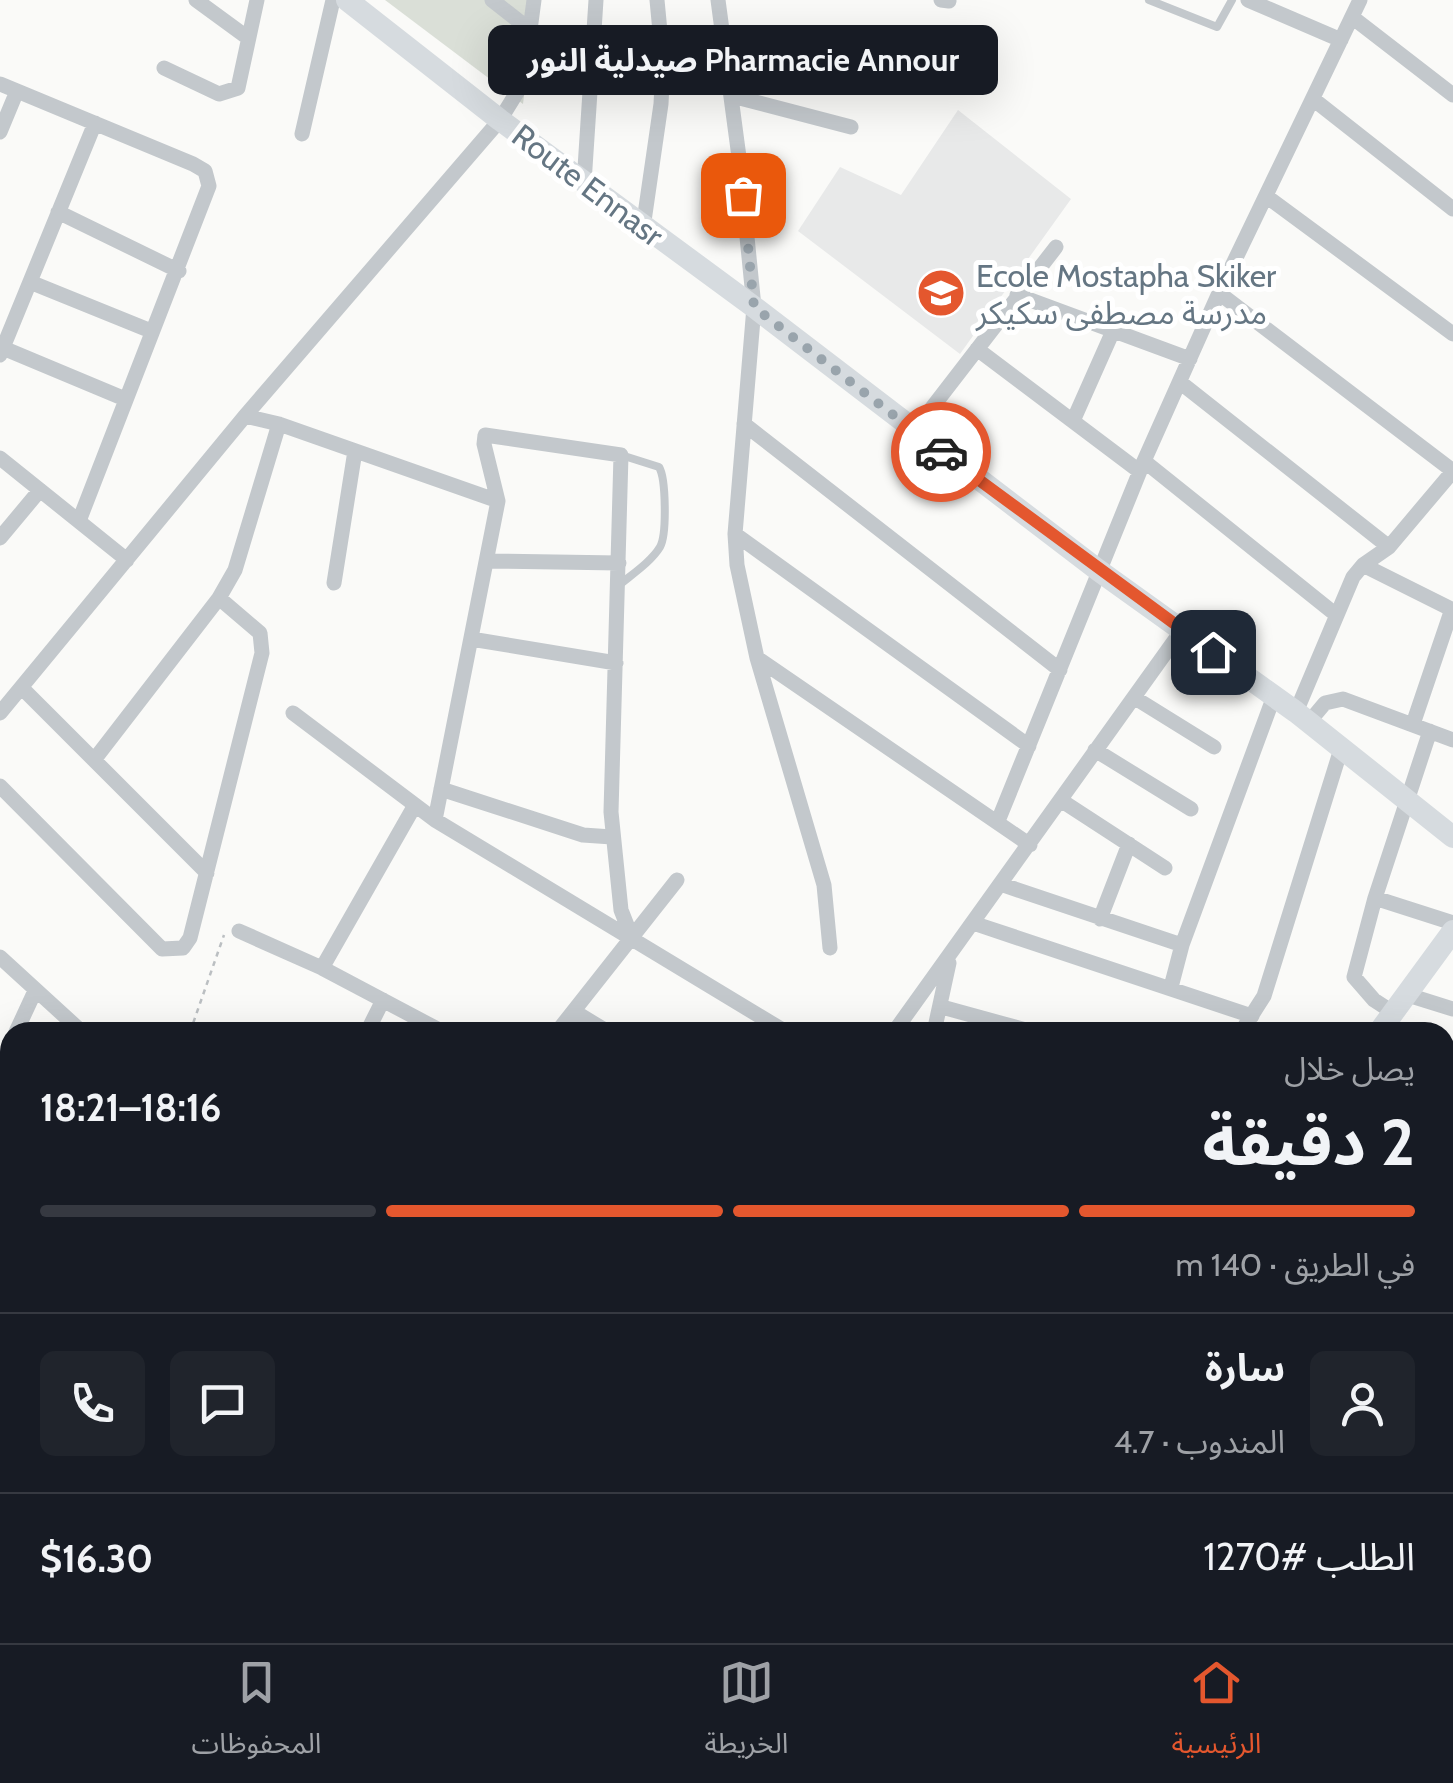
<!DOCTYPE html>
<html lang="ar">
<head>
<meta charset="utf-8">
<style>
	body { margin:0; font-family:Cabin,"Noto Sans Arabic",sans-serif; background:#20242c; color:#f1f3f6; direction:rtl; height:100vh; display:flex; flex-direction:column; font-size:38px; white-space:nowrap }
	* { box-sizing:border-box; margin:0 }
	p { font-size:32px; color:#9ea1a6 }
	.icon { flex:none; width:55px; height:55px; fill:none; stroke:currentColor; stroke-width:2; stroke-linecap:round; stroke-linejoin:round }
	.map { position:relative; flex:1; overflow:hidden; direction:ltr }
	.side { position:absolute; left:0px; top:1022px; width:1455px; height:622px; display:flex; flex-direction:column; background:#171b24; border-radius:30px 30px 0 0; box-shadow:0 10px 40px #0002; direction:rtl }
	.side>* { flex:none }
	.pin { position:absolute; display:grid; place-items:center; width:85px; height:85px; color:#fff; margin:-42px; border-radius:20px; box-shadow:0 5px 15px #0006 }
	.courier { position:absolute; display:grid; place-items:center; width:100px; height:100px; margin:-50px; border:8px solid #e4572e; border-radius:50%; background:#fff; color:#222; box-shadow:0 2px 12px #0007 }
	.bubble { position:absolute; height:70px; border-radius:15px; background:#171b24; box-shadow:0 10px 40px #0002; font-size:32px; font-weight:700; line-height:70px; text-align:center; direction:rtl }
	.head em { font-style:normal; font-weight:700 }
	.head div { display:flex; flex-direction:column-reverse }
	.head { display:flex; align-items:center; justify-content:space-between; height:170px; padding:0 40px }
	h1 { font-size:65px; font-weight:700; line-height:75px }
	.bar { display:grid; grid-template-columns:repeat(4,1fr); gap:15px 10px; align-content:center; height:120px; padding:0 40px }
	.bar i { height:12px; border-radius:8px; background:#363941 }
	.bar .active { background:#e4572e }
	.bar p { grid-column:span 4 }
	.line { display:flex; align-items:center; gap:25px; padding:0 40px; border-top:2px solid #363941 }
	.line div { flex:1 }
	.round { display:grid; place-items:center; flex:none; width:105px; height:105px; border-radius:15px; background:#20242c }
	.tabs { display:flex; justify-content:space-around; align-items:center; height:140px; border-top:2px solid #363941; background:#171b24; font-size:28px; color:#9ea1a6 }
	.tabs a { display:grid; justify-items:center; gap:5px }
	.tabs .active { color:#e4572e }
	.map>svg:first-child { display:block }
</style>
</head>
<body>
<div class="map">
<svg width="1453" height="1643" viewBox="0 0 1453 1643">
	<rect width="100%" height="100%" fill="#fafaf8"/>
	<path fill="#e8e9e9" d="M958,110L1071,199L960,354L798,231L840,167L901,195Z"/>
	<path fill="#dadfd7" d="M385,0H536L523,104Z"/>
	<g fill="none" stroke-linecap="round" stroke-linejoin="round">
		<path stroke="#bbbfc2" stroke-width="2.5" stroke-dasharray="5 5" stroke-linecap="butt" d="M190,1032L224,935"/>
		<path stroke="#c3c8cc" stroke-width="8" d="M1149,0L1217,27L1232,0
			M618,586C631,575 651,562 660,547C667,535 666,478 659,467L621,455"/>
		<path stroke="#c3c8cc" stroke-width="15" d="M196,0L248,38
			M718,0L739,157L754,307L735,534L737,565L757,658L1030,845
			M941,0L949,1
			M1248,0L1341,40
			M1352,17L1453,95
			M530,30L534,0
			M723,38L942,63
			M164,68L219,94L238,88L257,0
			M0,84L193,164L205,171L209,186L79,521
			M732,96L851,127
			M1313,99L1453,209
			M0,132L17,91
			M302,134L333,0
			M584,183L596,0
			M1266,196L1453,334
			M58,212L179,271
			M643,228L661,104L663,63L657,0
			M30,282L151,331
			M1219,293L1453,471
			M1017,295L1190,359
			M3,348L125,399
			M977,349L1139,471
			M0,355L95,123
			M1181,383L1389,547
			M245,416L279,424L498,501
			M1073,421L1113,331
			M744,424L1060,670
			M914,431L1056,247
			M0,458L127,560
			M1144,461L1335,614
			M735,534L1029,746
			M0,538L40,490
			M487,561L619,563
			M1363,565L1453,610
			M334,583L355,451
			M471,639L616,663
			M757,658L824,885L830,948
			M22,688L207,873
			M1135,698L1214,747
			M1296,712L1353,577L1363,565L1389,547L1453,471
			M0,713L245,416L500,120L519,89L530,30L492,0
			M293,713L435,820L786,1032
			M1309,722L1325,703L1343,699L1453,740
			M1413,724L1452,609
			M1095,750L1191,809
			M94,760L219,598L235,570L279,424
			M0,786L162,949L183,948L190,938L262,653L260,633L219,598
			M441,789L583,835L612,837
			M1062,801L1165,868
			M435,820L498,501L484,444L485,435L621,455L611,812L621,910L632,938
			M998,821L1144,461L1219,293L1360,0
			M1003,885L1182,945
			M1375,898L1453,923
			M1100,919L1129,844
			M973,923L1252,1016
			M239,931L322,968L443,1032
			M0,957L82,1032
			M322,968L415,805
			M1171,987L1182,945L1274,696
			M1408,995L1453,1009
			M942,1007L1033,1032
			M575,1012L608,1032
			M1394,1013L1374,1000L1354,977L1375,898L1430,731
			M16,1032L35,991
			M367,1032L383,1000
			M557,1032L677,880
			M894,1032L1182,630
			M934,1032L949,963
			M1241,1032L1264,996L1341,749
			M0,1067L10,1046
			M1445,1112L1453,1106
			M1445,1191L1453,1193
			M0,1241L10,1212
			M0,1251L10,1255
			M1445,1280L1453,1269
			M0,1322L10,1326
			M0,1396L10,1400
			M1445,1409L1453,1402
			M0,1467L10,1471
			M1445,1510L1453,1517
			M1445,1581L1453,1588
			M381,1635L415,1643
			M713,1635L752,1643
			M830,1635L831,1643
			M1038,1635L1053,1643
			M1327,1635L1336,1643
			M62,1643L69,1635
			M239,1643L241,1635
			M503,1643L504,1635
			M1224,1643L1230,1635"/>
		<path stroke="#d6dbdf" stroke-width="22" d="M347,0L500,120L754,307L1098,570L1296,712L1453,837
			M1379,1032L1453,931
			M904,1643L911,1635"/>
	</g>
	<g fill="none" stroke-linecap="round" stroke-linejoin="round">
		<path stroke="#99a4ac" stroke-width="10" stroke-dasharray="0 18" d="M743,195L754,307L941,452"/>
		<path stroke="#e4572e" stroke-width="12" d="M941,452L1213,652"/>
	</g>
	<defs>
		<g id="school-disc" transform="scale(2.5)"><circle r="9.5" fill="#e4572e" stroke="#fff"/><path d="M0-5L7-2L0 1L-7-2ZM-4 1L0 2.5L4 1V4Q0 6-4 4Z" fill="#fff"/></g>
	</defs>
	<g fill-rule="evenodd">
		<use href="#school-disc" x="941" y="293"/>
	</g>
	<g text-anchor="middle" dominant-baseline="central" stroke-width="10" stroke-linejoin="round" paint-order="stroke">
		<g font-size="32" fill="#657683" stroke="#fff">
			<text transform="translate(588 185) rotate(37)">Route Ennasr</text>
		</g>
		<g font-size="32" fill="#657683" stroke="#fff" text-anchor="start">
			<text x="976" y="275">Ecole Mostapha Skiker<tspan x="976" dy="37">مدرسة مصطفى سكيكر</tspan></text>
		</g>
	</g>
</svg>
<div class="pin" style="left:743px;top:195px;background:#ea580c"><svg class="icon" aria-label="bag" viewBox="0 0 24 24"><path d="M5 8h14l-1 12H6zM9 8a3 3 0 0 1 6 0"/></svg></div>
<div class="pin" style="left:1213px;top:652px;background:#1f2937"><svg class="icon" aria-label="home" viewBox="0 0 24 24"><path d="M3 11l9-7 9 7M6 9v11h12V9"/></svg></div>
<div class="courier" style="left:941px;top:452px"><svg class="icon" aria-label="car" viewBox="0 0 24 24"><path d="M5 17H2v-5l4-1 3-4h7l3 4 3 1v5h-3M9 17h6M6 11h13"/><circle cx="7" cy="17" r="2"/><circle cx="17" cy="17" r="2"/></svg></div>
<div class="bubble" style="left:488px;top:25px;width:510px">Pharmacie Annour صيدلية النور</div>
<section class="side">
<div class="head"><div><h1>2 دقيقة</h1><p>يصل خلال</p></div><em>18:16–18:21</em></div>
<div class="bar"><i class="active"></i><i class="active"></i><i class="active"></i><i></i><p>في الطريق · 140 m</p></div>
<div class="line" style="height:180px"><a class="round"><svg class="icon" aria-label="person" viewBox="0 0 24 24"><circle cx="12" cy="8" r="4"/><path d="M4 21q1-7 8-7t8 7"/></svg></a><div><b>سارة</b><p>المندوب · 4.7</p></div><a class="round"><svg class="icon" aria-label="chat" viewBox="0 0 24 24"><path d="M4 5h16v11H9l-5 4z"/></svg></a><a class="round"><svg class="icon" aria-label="phone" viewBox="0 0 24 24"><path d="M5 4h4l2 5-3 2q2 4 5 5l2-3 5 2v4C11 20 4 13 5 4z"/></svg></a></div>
<div class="line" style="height:130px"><div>الطلب #1270</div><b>$16.30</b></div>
</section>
</div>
<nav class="tabs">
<a class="active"><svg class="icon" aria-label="home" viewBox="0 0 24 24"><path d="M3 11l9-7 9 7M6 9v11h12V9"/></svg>الرئيسية</a>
<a><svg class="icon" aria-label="map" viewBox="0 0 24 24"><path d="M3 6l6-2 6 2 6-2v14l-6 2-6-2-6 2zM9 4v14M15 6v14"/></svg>الخريطة</a>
<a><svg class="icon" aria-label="saved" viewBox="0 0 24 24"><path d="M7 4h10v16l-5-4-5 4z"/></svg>المحفوظات</a>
</nav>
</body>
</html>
